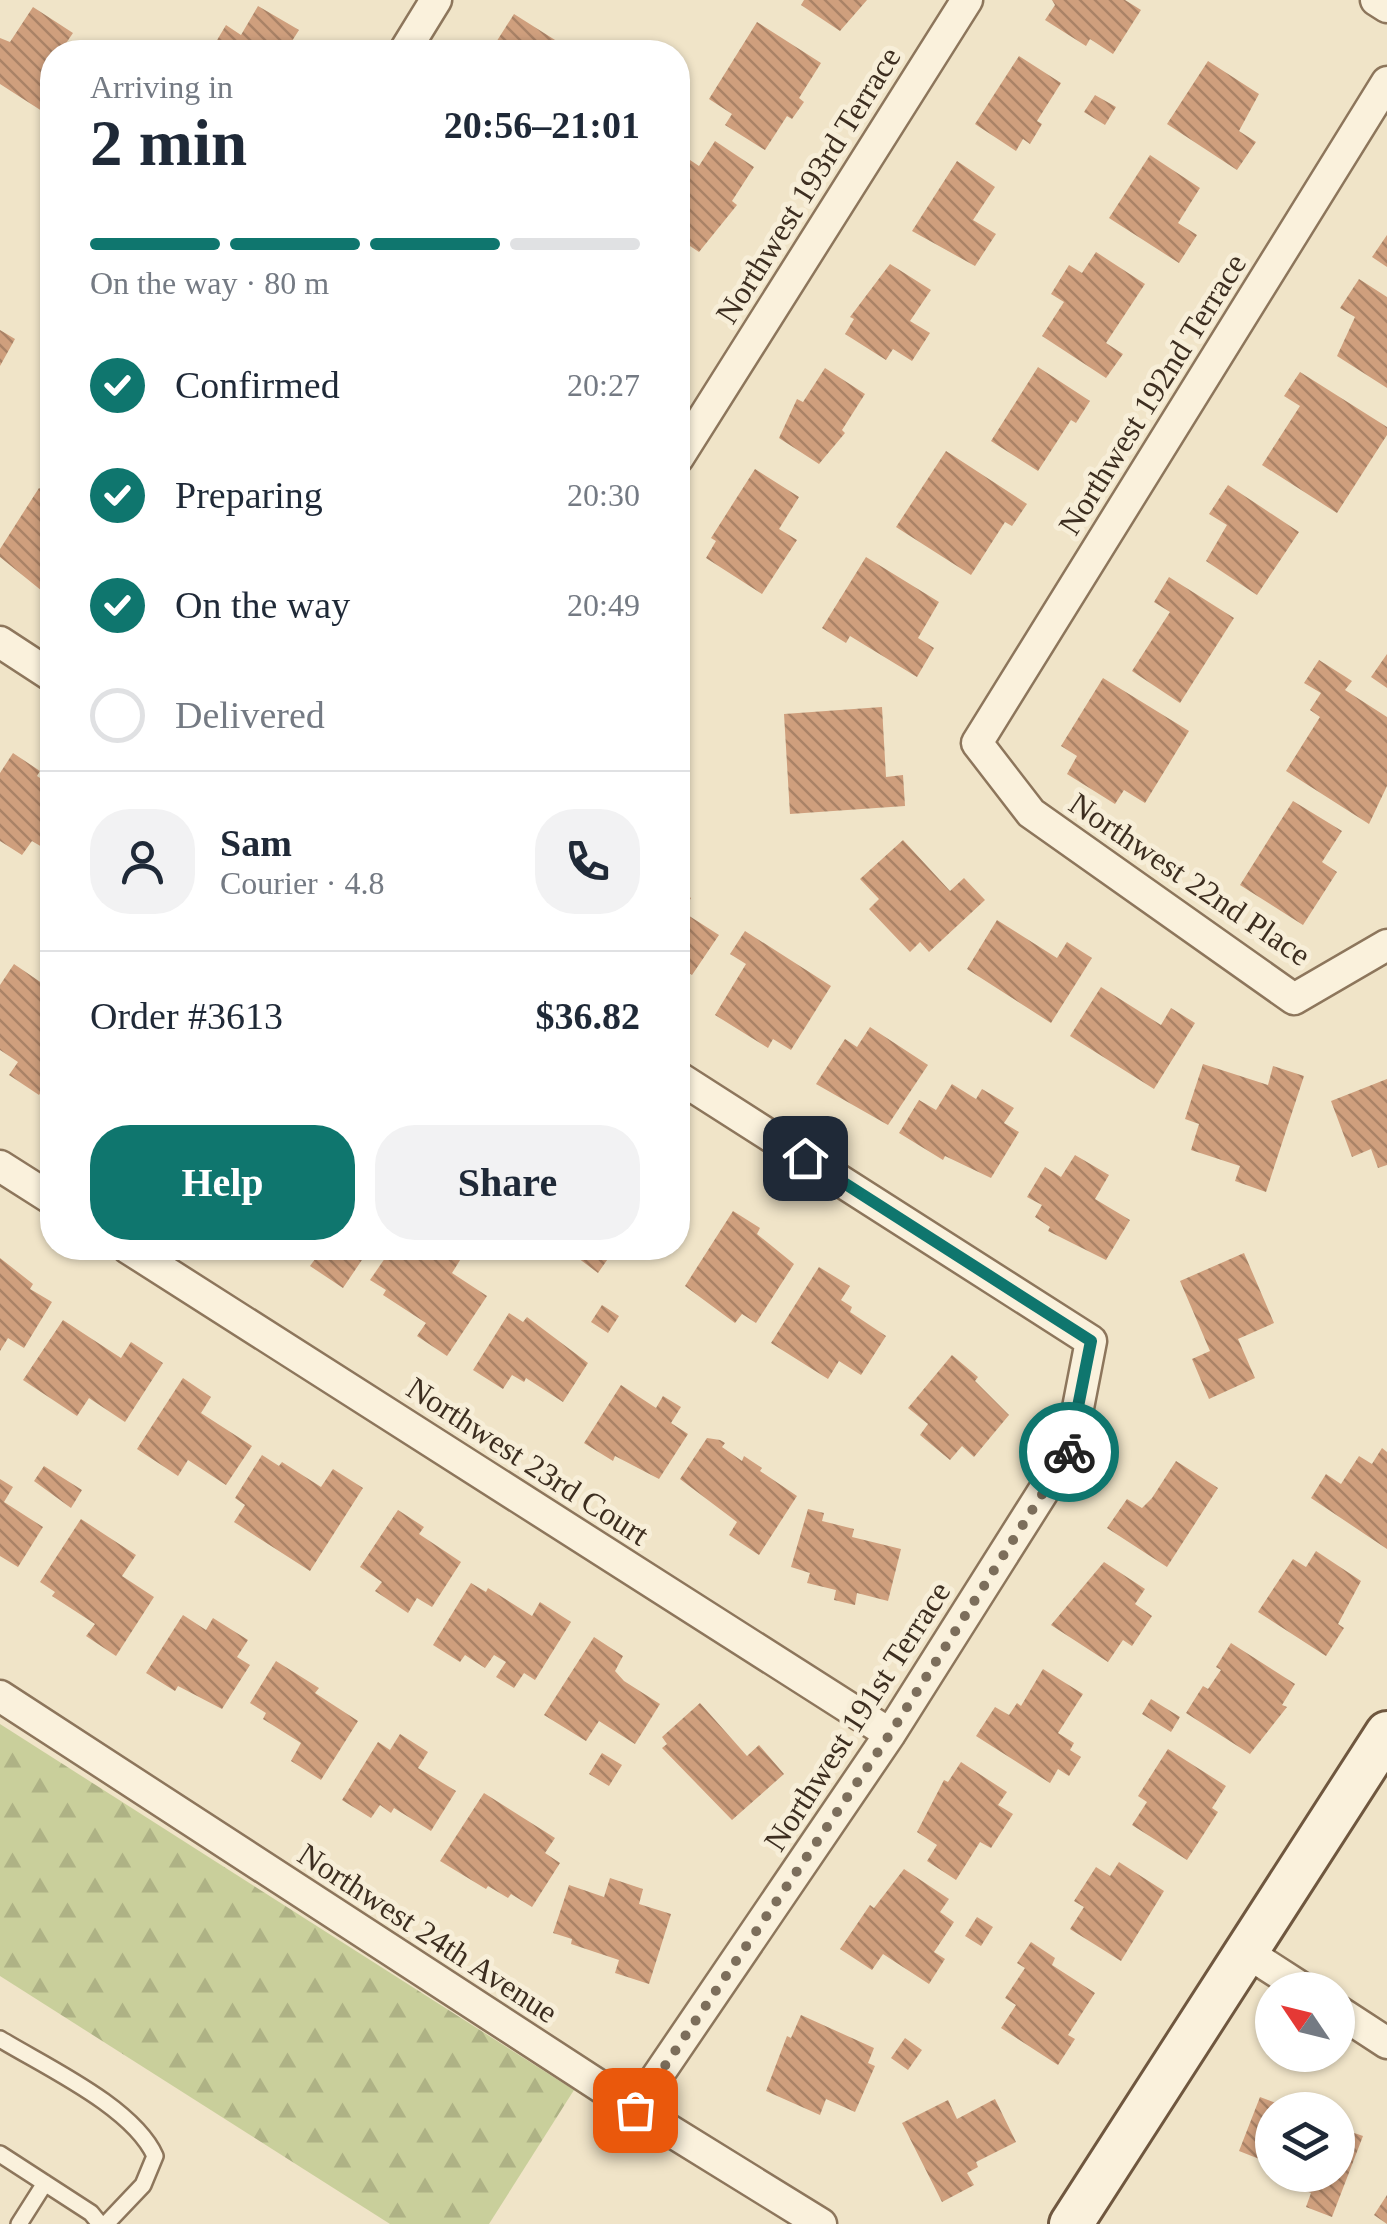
<!DOCTYPE html>
<html lang="en">
<head>
<meta charset="utf-8">
<style>
	body { margin:0; font-family:"Times New Roman",serif; background:#f2f2f3; color:#1f2937; height:100vh; display:flex; flex-direction:column; font-size:38px; white-space:nowrap }
	* { box-sizing:border-box; margin:0 }
	p { font-size:32px; color:#747a83 }
	.icon { flex:none; width:55px; height:55px; fill:none; stroke:currentColor; stroke-width:2; stroke-linecap:round; stroke-linejoin:round }
	.map { position:relative; flex:1; overflow:hidden }
	.sheet { position:absolute; left:40px; top:40px; width:650px; height:1220px; display:flex; flex-direction:column; background:#fff; border-radius:40px; box-shadow:0 2px 8px #0004 }
	.sheet>* { flex:none }
	.needle { width:65px; rotate:305deg }
	.controls { position:absolute; left:1255px; top:1972px; display:grid; gap:20px }
	.controls a { display:grid; place-items:center; width:100px; height:100px; border-radius:50%; background:#fff; box-shadow:0 2px 8px #0004; font-size:50px }
	.pin { position:absolute; display:grid; place-items:center; width:85px; height:85px; color:#fff; margin:-42px; border-radius:20px; box-shadow:0 5px 15px #0006 }
	.courier { position:absolute; display:grid; place-items:center; width:100px; height:100px; margin:-50px; border:8px solid #0f766e; border-radius:50%; background:#fff; color:#222; box-shadow:0 2px 12px #0007 }
	.head em { font-style:normal; font-weight:600 }
	.head div { display:flex; flex-direction:column-reverse }
	.head { display:flex; align-items:center; justify-content:space-between; height:170px; padding:0 50px }
	h1 { font-size:65px; font-weight:600; line-height:75px }
	.bar { display:grid; grid-template-columns:repeat(4,1fr); gap:15px 10px; align-content:center; height:120px; padding:0 50px }
	.bar i { height:12px; border-radius:8px; background:#e0e1e3 }
	.bar .current { background:#0f766e }
	.bar p { grid-column:span 4 }
	.line { display:flex; align-items:center; gap:25px; padding:0 50px; border-top:2px solid #e0e1e3 }
	.line div { flex:1 }
	.round { display:grid; place-items:center; flex:none; width:105px; height:105px; border-radius:40px; background:#f2f2f3 }
	ol { padding:0 50px; list-style:none }
	li { display:flex; align-items:center; gap:30px; height:110px }
	li p { margin-inline-start:auto }
	li .icon { padding:10px; border-radius:50%; background:#0f766e; color:#fff; stroke-width:4 }
	li:last-child { color:#747a83 }
	li i { width:55px; height:55px; border:5px solid #e0e1e3; border-radius:50% }
	.primary-button { display:flex; gap:20px; margin-top:auto; padding:20px 50px }
	.primary-button a { flex:1; height:115px; border-radius:40px; background:#0f766e; color:#fff; font-size:40px; font-weight:600; line-height:115px; text-align:center }
	.primary-button a+a { background:#f2f2f3; color:#1f2937 }
	.map>svg:first-child { display:block }
</style>
</head>
<body>
<div class="map">
<svg width="1387" height="2224" viewBox="0 0 1387 2224">
	<defs>
		<pattern id="forest-firs" width="22" height="20" patternUnits="userSpaceOnUse" patternTransform="scale(2.5)"><rect width="22" height="20" fill="#c9cf9b"/><path d="M5 1l3.5 6h-7zM16 11l3.5 6h-7z" fill="#aeb285"/></pattern>
		<pattern id="building-back-hatch" width="6" height="6" patternUnits="userSpaceOnUse" patternTransform="scale(2.5)"><rect width="6" height="6" fill="#cf9f7d"/><path d="M-1 5l2 2M0 0l6 6M5-1l2 2" fill="none" stroke="#a98266"/></pattern>
	</defs>
	<rect width="100%" height="100%" fill="#f0e4c8"/>
	<path fill="url(#forest-firs)" d="M0,1724L574,2090L489,2224H390L0,1976Z"/>
	<path fill="url(#building-back-hatch)" d="M804,0H867L840,31L801,5Z
		M1052,0H1125L1141,10L1113,54L1090,39L1086,46L1045,20L1055,5Z
		M258,6L299,30L285,52H210L226,25L241,35Z
		M33,7L73,33L60,52H52V102L45,113L0,84V38L10,42Z
		M514,14L574,52H475L482,41L493,47Z
		M757,22L821,63L799,98L804,102L792,119L787,116L765,150L725,125L732,114L709,99Z
		M1019,56L1061,83L1037,121L1042,124L1030,144L1023,139L1016,151L975,124Z
		M1208,61L1259,94L1239,131L1256,142L1237,170L1167,124Z
		M1095,95L1116,107L1105,125L1084,112Z
		M715,141L754,167L732,201L737,205L699,252L678,238V159L681,154L699,166Z
		M1150,155L1200,188L1178,223L1197,235L1179,263L1109,218Z
		M957,161L995,187L973,220L996,234L975,266L912,231Z
		M1387,235V267L1372,257Z
		M1096,252L1145,284L1106,343L1123,354L1106,378L1042,336L1064,302L1051,294L1069,265L1082,273Z
		M678,264L690,272L678,290Z
		M890,264L931,290L910,321L930,333L912,361L893,349L886,360L845,334L854,319L850,317Z
		M1359,279L1387,297V388L1337,356L1355,317L1340,308Z
		M0,330L15,339L0,366Z
		M1038,367L1090,401L1076,423L1071,420L1038,471L991,441Z
		M825,368L865,394L842,430L845,433L819,464L779,438L797,399L803,402Z
		M1300,372L1387,427V435L1337,513L1262,465L1300,406L1284,396Z
		M946,451L1027,504L1012,526L1005,522L971,575L896,527Z
		M755,469L799,497L779,529L797,540L762,594L706,558L716,541L711,538Z
		M1228,485L1299,532L1257,595L1206,561L1227,525L1209,514Z
		M39,488L52,497V591L45,586L42,591L0,557V549Z
		M866,557L939,602L918,638L934,648L917,677L850,636L846,643L822,628Z
		M1169,577L1234,618L1180,703L1132,671L1170,612L1154,602Z
		M1387,654V688L1371,677Z
		M1319,660L1352,681L1345,690L1387,717V786L1369,824L1286,771L1320,717L1310,710L1321,693L1304,683Z
		M1103,678L1189,731L1145,803L1124,790L1115,804L1067,774L1077,756L1061,746Z
		M882,707L886,777L903,775L905,806L790,814L784,714Z
		M13,753L40,771L37,776L52,786V842L47,850L32,841L22,855L0,841V773Z
		M1293,801L1342,831L1322,862L1337,872L1303,925L1240,885Z
		M903,840L950,891L964,878L985,900L929,952L920,942L910,952L869,909L879,899L860,879Z
		M678,890L691,898L683,912L719,935L692,975L678,966Z
		M997,920L1057,958L1067,942L1092,958L1051,1023L967,969Z
		M745,931L831,986L791,1050L773,1039L768,1048L715,1015L746,964L730,954Z
		M14,964L52,990L41,1011L52,1019V1075L39,1095L9,1075L18,1062L0,1050V985Z
		M1101,987L1161,1025L1171,1008L1195,1023L1154,1089L1070,1036Z
		M870,1027L928,1065L888,1125L816,1084L845,1039L857,1047Z
		M1203,1064L1268,1085L1273,1066L1304,1076L1266,1192L1235,1181L1240,1166L1191,1150L1199,1124L1185,1119Z
		M1387,1079V1165L1378,1168L1371,1149L1352,1157L1331,1101Z
		M952,1084L976,1099L982,1089L1014,1108L1004,1123L1019,1132L991,1178L945,1156L943,1160L899,1133L919,1100L936,1110Z
		M1075,1155L1109,1175L1095,1199L1130,1220L1106,1260L1048,1231L1050,1227L1035,1217L1042,1205L1027,1197L1045,1167L1061,1177Z
		M733,1211L760,1228L757,1234L794,1264L756,1323L742,1314L735,1323L685,1286Z
		M314,1248H370L343,1288L310,1266L320,1252Z
		M392,1248H448L462,1257L452,1273L487,1296L447,1356L417,1336L426,1323L383,1295L386,1290L370,1280Z
		M586,1248H605L612,1253L598,1273L578,1258Z
		M1244,1253L1274,1323L1238,1339L1255,1378L1209,1399L1192,1359L1210,1351L1180,1281Z
		M0,1258L33,1284L30,1289L52,1302L24,1348L8,1338L0,1351Z
		M819,1267L850,1286L841,1300L852,1307L850,1312L886,1336L861,1375L839,1361L828,1379L771,1343Z
		M602,1305L619,1316L608,1333L591,1322Z
		M509,1313L523,1322L527,1317L588,1363L563,1402L526,1378L524,1382L512,1375L503,1389L473,1370Z
		M63,1320L121,1358L131,1342L163,1363L125,1422L89,1398L77,1416L23,1380Z
		M952,1355L978,1377L975,1381L1009,1415L974,1457L962,1446L950,1460L920,1435L928,1424L908,1408Z
		M183,1378L211,1397L201,1413L252,1446L226,1485L188,1460L178,1476L137,1449Z
		M621,1385L656,1408L663,1396L681,1407L671,1423L688,1434L659,1479L615,1456L613,1461L584,1443Z
		M707,1438L720,1440L725,1443L722,1447L742,1461L744,1456L762,1468L760,1471L797,1496L759,1555L729,1535L737,1522L680,1479Z
		M1382,1448L1387,1452V1549L1311,1498L1326,1474L1341,1484L1359,1456L1372,1464Z
		M262,1455L279,1466L282,1462L321,1487L333,1469L363,1488L310,1571L234,1522L245,1505L235,1498Z
		M1176,1461L1218,1488L1167,1567L1107,1528L1127,1499L1142,1508L1152,1498Z
		M44,1466L82,1490L71,1508L34,1481Z
		M0,1479L13,1487L4,1502L43,1527L18,1567L0,1556Z
		M808,1509L824,1513L822,1521L854,1529L852,1537L901,1549L888,1601L857,1593L855,1605L834,1600L836,1590L807,1583L810,1573L791,1567Z
		M398,1510L424,1527L419,1534L461,1562L432,1607L417,1598L408,1613L375,1591L382,1582L360,1567Z
		M81,1519L136,1555L122,1576L154,1597L116,1656L86,1636L95,1624L52,1596L55,1592L40,1582Z
		M1316,1551L1361,1581L1338,1624L1344,1628L1326,1656L1258,1612L1293,1559L1306,1567Z
		M1104,1562L1145,1589L1135,1604L1152,1616L1132,1646L1123,1640L1108,1662L1051,1625Z
		M471,1583L486,1592L488,1588L532,1616L540,1602L571,1622L535,1680L524,1673L514,1688L496,1677L506,1662L494,1655L485,1668L465,1655L460,1662L433,1645Z
		M183,1615L206,1630L213,1618L248,1640L237,1657L250,1665L222,1709L178,1686L175,1691L146,1673Z
		M594,1637L623,1656L615,1671L624,1681L660,1704L635,1744L599,1721L586,1741L544,1715Z
		M1231,1643L1295,1684L1282,1705L1287,1707L1250,1754L1186,1713L1203,1686L1208,1689L1221,1670L1216,1667Z
		M276,1661L319,1688L315,1693L358,1721L321,1780L291,1761L301,1743L263,1719L266,1713L250,1703Z
		M1043,1669L1083,1694L1058,1733L1074,1743L1070,1750L1081,1757L1069,1776L1058,1769L1050,1783L976,1736L995,1707L1009,1715L1017,1703L1021,1706Z
		M1151,1699L1180,1717L1171,1732L1142,1714Z
		M700,1703L747,1756L759,1745L784,1774L732,1820L662,1748L667,1744L662,1737Z
		M400,1734L428,1752L418,1768L456,1791L431,1831L394,1808L391,1813L380,1805L371,1818L342,1800L378,1742L390,1750Z
		M1168,1749L1226,1786L1212,1808L1218,1812L1187,1860L1132,1825L1147,1802L1138,1796Z
		M602,1753L622,1765L609,1786L589,1774Z
		M961,1762L1007,1792L998,1805L1013,1814L991,1848L980,1842L956,1880L927,1861L937,1845L917,1832L944,1780L948,1782Z
		M484,1793L555,1838L545,1853L560,1863L532,1907L511,1894L508,1898L488,1886L486,1889L440,1861Z
		M1119,1862L1164,1891L1121,1961L1070,1929L1084,1907L1074,1901L1096,1867L1110,1876Z
		M904,1869L949,1899L940,1912L954,1922L934,1952L945,1959L929,1984L883,1954L872,1970L840,1949L870,1905L874,1908Z
		M610,1878L643,1889L639,1904L671,1914L649,1984L615,1973L619,1960L571,1944L572,1939L553,1933L569,1885L604,1897Z
		M977,1917L993,1927L981,1946L965,1936Z
		M1031,1942L1055,1958L1052,1965L1095,1993L1068,2035L1075,2039L1058,2065L1001,2028L1016,2005L1005,1998L1025,1968L1017,1963Z
		M801,2015L874,2048L868,2063L875,2066L855,2112L826,2099L820,2115L766,2091L787,2036L791,2038Z
		M905,2038L922,2050L908,2070L891,2058Z
		M1260,2097L1294,2110H1272V2164L1239,2151Z
		M995,2099L1016,2142L976,2162L978,2167L967,2173L974,2185L942,2202L902,2123L948,2100L957,2119Z
		M1338,2121L1342,2123L1340,2128L1363,2136L1332,2217L1306,2207L1311,2193L1285,2183L1288,2175H1338Z
		M1387,2195V2224L1374,2215Z"/>
	<g fill="none" stroke-linecap="round" stroke-linejoin="round">
		<g stroke="#8d765c" stroke-width="20">
			<path id="lane" d="M0,2039C46,2067 133,2107 155,2156L143,2185L106,2224
				M0,2154L91,2213L100,2224
				M19,2224L45,2183"/>
		</g>
		<g stroke="#8d765c" stroke-width="35">
			<path id="street" d="M1376,0L1387,7
				M404,52L436,0
				M1387,82L977,743L1031,813L1294,999L1387,945
				M678,458L967,0
				M0,642L52,676
				M0,1166L52,1199
				M128,1248L890,1734
				M0,1696L635,2109L821,2224
				M1246,1952L1305,1990
				M1338,2011L1387,2043
				M635,2109L890,1734L1070,1449L1091,1341L678,1077"/>
		</g>
		<g stroke="#6f573f" stroke-width="48">
			<path id="secondary" d="M1071,2224L1387,1733"/>
		</g>
		<use href="#lane" stroke="#faf1dc" stroke-width="15"/>
		<use href="#street" stroke="#faf1dc" stroke-width="30"/>
		<use href="#secondary" stroke="#faf1dc" stroke-width="42"/>
	</g>
	<g fill="none" stroke-linecap="round" stroke-linejoin="round">
		<path stroke="#7c6e5b" stroke-width="10" stroke-dasharray="0 18" d="M635,2110L890,1734L1069,1452"/>
		<path stroke="#0f766e" stroke-width="12" d="M805,1158L1091,1341L1069,1452"/>
	</g>
	<g text-anchor="middle" dominant-baseline="central" stroke-width="10" stroke-linejoin="round" paint-order="stroke">
		<g font-size="32" fill="#3d2e20" stroke="#f7eed8">
			<text transform="translate(808 185) rotate(-58)">Northwest 193rd Terrace</text>
			<text transform="translate(1152 394) rotate(-58)">Northwest 192nd Terrace</text>
			<text transform="translate(1190 879) rotate(34)">Northwest 22nd Place</text>
			<text transform="translate(528 1461) rotate(33)">Northwest 23rd Court</text>
			<text transform="translate(857 1716) rotate(-57)">Northwest 191st Terrace</text>
			<text transform="translate(428 1933) rotate(33)">Northwest 24th Avenue</text>
		</g>
	</g>
</svg>
<div class="controls">
<a><svg class="needle" viewBox="-14 -14 28 28"><path d="M0-13l5 13h-10z" fill="#e53935"/><path d="M0 13l5-13h-10z" fill="#747a83"/></svg></a>
<a><svg class="icon" aria-label="layers" viewBox="0 0 24 24"><path d="M12 4l9 5-9 5-9-5zM3 14l9 5 9-5"/></svg></a>
</div>
<div class="pin" style="left:635px;top:2110px;background:#ea580c"><svg class="icon" aria-label="bag" viewBox="0 0 24 24"><path d="M5 8h14l-1 12H6zM9 8a3 3 0 0 1 6 0"/></svg></div>
<div class="pin" style="left:805px;top:1158px;background:#1f2937"><svg class="icon" aria-label="home" viewBox="0 0 24 24"><path d="M3 11l9-7 9 7M6 9v11h12V9"/></svg></div>
<div class="courier" style="left:1069px;top:1452px"><svg class="icon" aria-label="bike" viewBox="0 0 24 24"><circle cx="6" cy="16" r="4"/><circle cx="18" cy="16" r="4"/><path d="M6 16l4-8h5l3 8M10 8l3 8H6M13 5h3"/></svg></div>
<section class="sheet">
<div class="head"><div><h1>2 min</h1><p>Arriving in</p></div><em>20:56–21:01</em></div>
<div class="bar"><i class="current"></i><i class="current"></i><i class="current"></i><i></i><p>On the way · 80 m</p></div>
<ol>
<li><svg class="icon" aria-label="check" viewBox="0 0 24 24"><path d="M5 12l5 5 9-10"/></svg>Confirmed<p>20:27</p></li>
<li><svg class="icon" aria-label="check" viewBox="0 0 24 24"><path d="M5 12l5 5 9-10"/></svg>Preparing<p>20:30</p></li>
<li><svg class="icon" aria-label="check" viewBox="0 0 24 24"><path d="M5 12l5 5 9-10"/></svg>On the way<p>20:49</p></li>
<li><i></i>Delivered</li>
</ol>
<div class="line" style="height:180px"><a class="round"><svg class="icon" aria-label="person" viewBox="0 0 24 24"><circle cx="12" cy="8" r="4"/><path d="M4 21q1-7 8-7t8 7"/></svg></a><div><b>Sam</b><p>Courier · 4.8</p></div><a class="round"><svg class="icon" aria-label="phone" viewBox="0 0 24 24"><path d="M5 4h4l2 5-3 2q2 4 5 5l2-3 5 2v4C11 20 4 13 5 4z"/></svg></a></div>
<div class="line" style="height:130px"><div>Order #3613</div><b>$36.82</b></div>
<div class="primary-button"><a>Help</a><a>Share</a></div>
</section>
</div>
</body>
</html>
